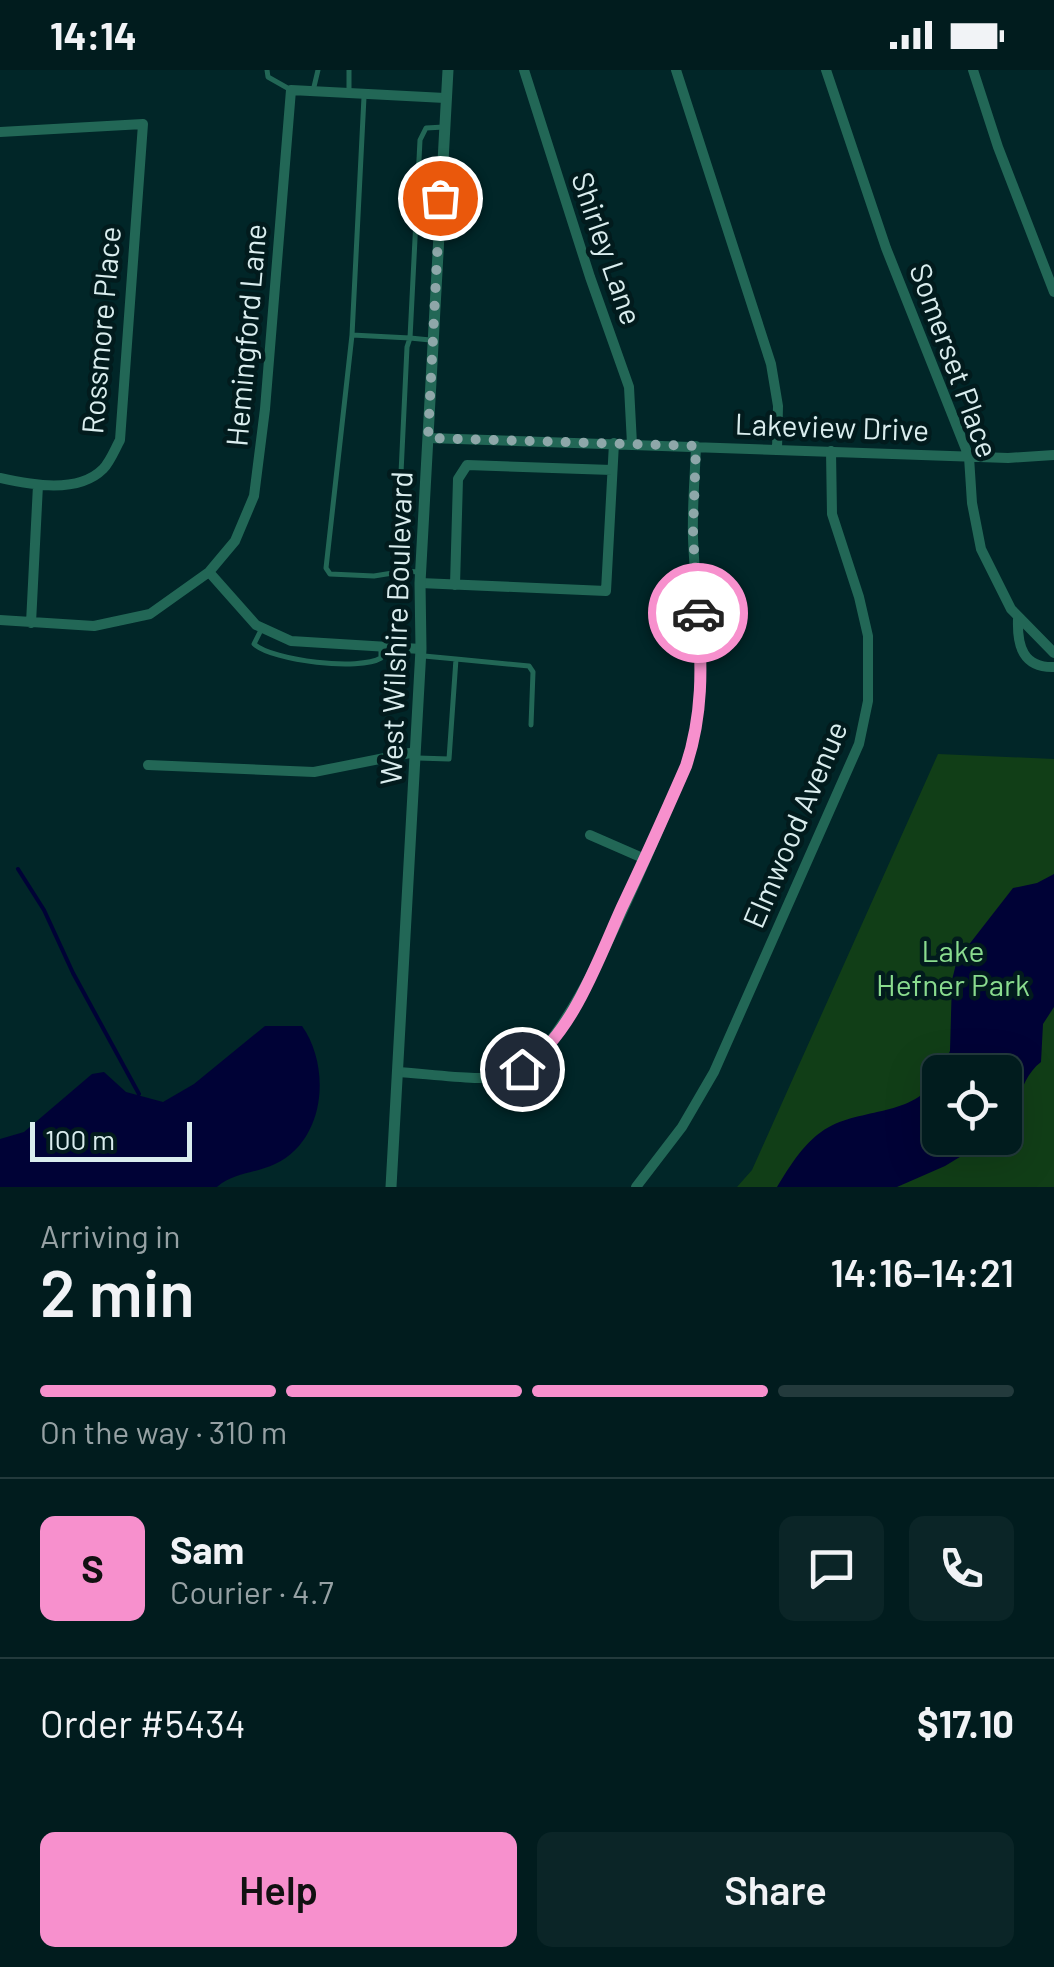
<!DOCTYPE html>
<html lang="en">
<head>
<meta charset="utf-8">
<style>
	body { margin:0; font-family:Barlow,sans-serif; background:#0b2527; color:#f1f3f6; height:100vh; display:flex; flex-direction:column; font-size:38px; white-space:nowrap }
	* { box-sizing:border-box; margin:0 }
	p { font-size:32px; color:#96a1a4 }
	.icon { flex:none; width:55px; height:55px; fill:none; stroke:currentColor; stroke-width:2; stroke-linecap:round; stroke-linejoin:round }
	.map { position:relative; height:1117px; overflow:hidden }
	.side { display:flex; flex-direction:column; background:#011c1e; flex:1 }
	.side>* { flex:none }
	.tools { position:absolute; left:922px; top:985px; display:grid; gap:20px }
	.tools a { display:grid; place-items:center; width:100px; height:100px; border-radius:15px; background:#011c1e; box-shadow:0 10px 40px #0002,0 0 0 2px #233a3c; font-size:50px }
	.scale { position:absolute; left:30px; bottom:25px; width:162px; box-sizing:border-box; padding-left:10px; border:5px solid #daedee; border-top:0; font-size:28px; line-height:35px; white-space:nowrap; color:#daedee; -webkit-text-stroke:8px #021b1d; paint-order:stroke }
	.pin { position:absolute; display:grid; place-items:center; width:85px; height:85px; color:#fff; margin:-42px; border:5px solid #fff; border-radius:50%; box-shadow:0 2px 10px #0007 }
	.courier { position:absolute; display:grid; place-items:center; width:100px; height:100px; margin:-50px; border:8px solid #f790cd; border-radius:50%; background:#fff; color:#222; box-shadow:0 2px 12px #0007 }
	.head em { font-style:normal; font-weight:600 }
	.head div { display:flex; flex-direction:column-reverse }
	.head { display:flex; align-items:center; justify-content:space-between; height:170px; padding:0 40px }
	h1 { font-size:65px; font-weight:600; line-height:75px }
	.bar { display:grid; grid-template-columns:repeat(4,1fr); gap:15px 10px; align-content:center; height:120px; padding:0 40px }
	.bar i { height:12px; border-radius:8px; background:#233a3c }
	.bar .current { background:#f790cd }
	.bar p { grid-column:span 4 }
	.line { display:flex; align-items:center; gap:25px; padding:0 40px; border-top:2px solid #233a3c }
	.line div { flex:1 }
	.round { display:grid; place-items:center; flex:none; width:105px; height:105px; border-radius:15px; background:#0b2527 }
	.primary-button { display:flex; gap:20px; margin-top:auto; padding:20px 40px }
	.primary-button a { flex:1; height:115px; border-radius:15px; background:#f790cd; color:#111; font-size:40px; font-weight:600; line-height:115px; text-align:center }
	.primary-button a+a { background:#0b2527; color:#f1f3f6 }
	.status { display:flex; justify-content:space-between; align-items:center; height:70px; padding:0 50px; background:#011c1e; direction:ltr }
	.status svg { height:28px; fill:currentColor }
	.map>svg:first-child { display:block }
</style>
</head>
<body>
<div class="status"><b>14:14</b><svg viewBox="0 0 49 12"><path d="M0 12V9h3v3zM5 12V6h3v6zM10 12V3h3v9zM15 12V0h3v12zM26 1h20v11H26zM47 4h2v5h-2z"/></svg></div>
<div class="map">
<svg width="1054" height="1117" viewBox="0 0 1054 1117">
	<rect width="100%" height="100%" fill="#012628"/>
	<path fill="#113e17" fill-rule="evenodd" d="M938,684L1054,689V1117H737L752,1100ZM940,1002H1005V1068H940Z"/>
	<path fill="#000236" d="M1054,804V937L1043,954L1041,992C1021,1007 1020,1034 1005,1053V1002H940L950,981L952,910L957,890L1013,818L1037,813Z
		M265,956H302C331,997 326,1070 275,1094C256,1103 233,1103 217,1117H0V1069L24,1062L92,1004L104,1002L126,1022L163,1032L194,1014Z
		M940,1003V1068H991L945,1096L897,1117H777C790,1096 805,1070 829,1057C866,1037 917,1047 940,1003Z"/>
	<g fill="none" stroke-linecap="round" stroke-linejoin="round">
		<path stroke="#000236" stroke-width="4" d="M18,799L44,840L73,903L139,1024"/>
		<path stroke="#226756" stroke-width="5" d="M267,0L268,7L291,20
			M349,20V0
			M313,21L318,0
			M364,27L352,265L326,498L330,504L374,506L405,501
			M352,265L410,268L420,70L426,58L444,57
			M418,502L405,501L397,487L407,277L410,268L430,270
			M261,560L254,574C273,591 360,601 381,588V578
			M456,589L529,596L533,602L531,655
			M418,688L449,689L456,589L424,586"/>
		<path stroke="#226756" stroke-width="10" d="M524,0L590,207L629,317L632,374
			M676,0L771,294L778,336L777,380
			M826,0L886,178L969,387L972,433L981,479L1011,539L1054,583
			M973,0L998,77L1054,222
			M0,62L143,54L120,370C115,379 110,392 103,399C78,424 31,415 0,408
			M428,368L1008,388L1054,385
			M209,502L256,555L291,571L421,579
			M420,513L606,521L614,373
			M455,515L458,409L467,395L612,400
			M1018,549C1017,576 1023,598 1054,597
			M0,550L94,556L150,544L209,502L235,471L254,426L265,339L291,20L445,28
			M31,553L38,415
			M148,695L314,702L415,682
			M590,765L645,789
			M397,1002C424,1003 489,1013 512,1005C572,983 657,760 686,696C711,620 696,546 693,468C692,437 695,406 696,376
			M636,1117L682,1057L714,1002L859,674L868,631V566L859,527L832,444L831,381"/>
		<path stroke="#226756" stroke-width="11" d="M391,1117L421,579L420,513L448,0"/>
	</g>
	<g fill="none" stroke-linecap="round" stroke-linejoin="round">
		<path stroke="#8ea7a9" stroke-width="10" stroke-dasharray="0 18" d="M440,128L428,368L696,376L693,464L698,543"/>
		<path stroke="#f790cd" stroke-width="12" d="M522,999C573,964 597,892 622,837C644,791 665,744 686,696C703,645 702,597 698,543"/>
	</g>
	<g text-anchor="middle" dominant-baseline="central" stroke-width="9" stroke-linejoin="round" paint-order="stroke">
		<g font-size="30" fill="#daedee" stroke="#021b1d">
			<text transform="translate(608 178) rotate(71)">Shirley Lane</text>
			<text transform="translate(100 260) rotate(-85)">Rossmore Place</text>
			<text transform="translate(245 265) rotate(-85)">Hemingford Lane</text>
			<text transform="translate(955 290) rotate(70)">Somerset Place</text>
			<text transform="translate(832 356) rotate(2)">Lakeview Drive</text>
			<text transform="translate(395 558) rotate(-88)">West Wilshire Boulevard</text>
			<text transform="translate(794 754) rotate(-67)">Elmwood Avenue</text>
		</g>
		<g font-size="30" fill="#8adc8f" stroke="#021b1d">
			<text x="953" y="880">Lake<tspan x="953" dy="34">Hefner Park</tspan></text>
		</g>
	</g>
</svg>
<div class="tools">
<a><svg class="icon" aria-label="locate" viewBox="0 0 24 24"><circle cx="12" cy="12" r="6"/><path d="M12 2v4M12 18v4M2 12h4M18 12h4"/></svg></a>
</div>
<div class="scale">100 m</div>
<div class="pin" style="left:440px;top:128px;background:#ea580c"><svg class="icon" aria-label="bag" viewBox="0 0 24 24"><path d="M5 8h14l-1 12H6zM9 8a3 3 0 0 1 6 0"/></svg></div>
<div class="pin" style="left:522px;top:999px;background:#1f2937"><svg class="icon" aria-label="home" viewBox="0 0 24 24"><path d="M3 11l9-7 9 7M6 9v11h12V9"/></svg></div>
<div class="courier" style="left:698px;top:543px"><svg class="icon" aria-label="car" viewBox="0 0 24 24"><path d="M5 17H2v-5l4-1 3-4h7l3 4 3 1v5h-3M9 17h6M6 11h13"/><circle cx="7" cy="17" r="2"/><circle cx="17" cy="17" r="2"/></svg></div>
</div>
<section class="side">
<div class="head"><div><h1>2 min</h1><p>Arriving in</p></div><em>14:16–14:21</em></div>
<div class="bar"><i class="current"></i><i class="current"></i><i class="current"></i><i></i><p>On the way · 310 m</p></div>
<div class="line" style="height:180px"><b class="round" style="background:#f790cd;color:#111">S</b><div><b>Sam</b><p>Courier · 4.7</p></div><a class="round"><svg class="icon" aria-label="chat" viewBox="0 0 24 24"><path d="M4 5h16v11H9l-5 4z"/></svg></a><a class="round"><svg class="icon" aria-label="phone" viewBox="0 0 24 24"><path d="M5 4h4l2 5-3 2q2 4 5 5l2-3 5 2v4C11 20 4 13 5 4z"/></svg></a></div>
<div class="line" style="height:130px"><div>Order #5434</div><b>$17.10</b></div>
<div class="primary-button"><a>Help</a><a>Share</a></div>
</section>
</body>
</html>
